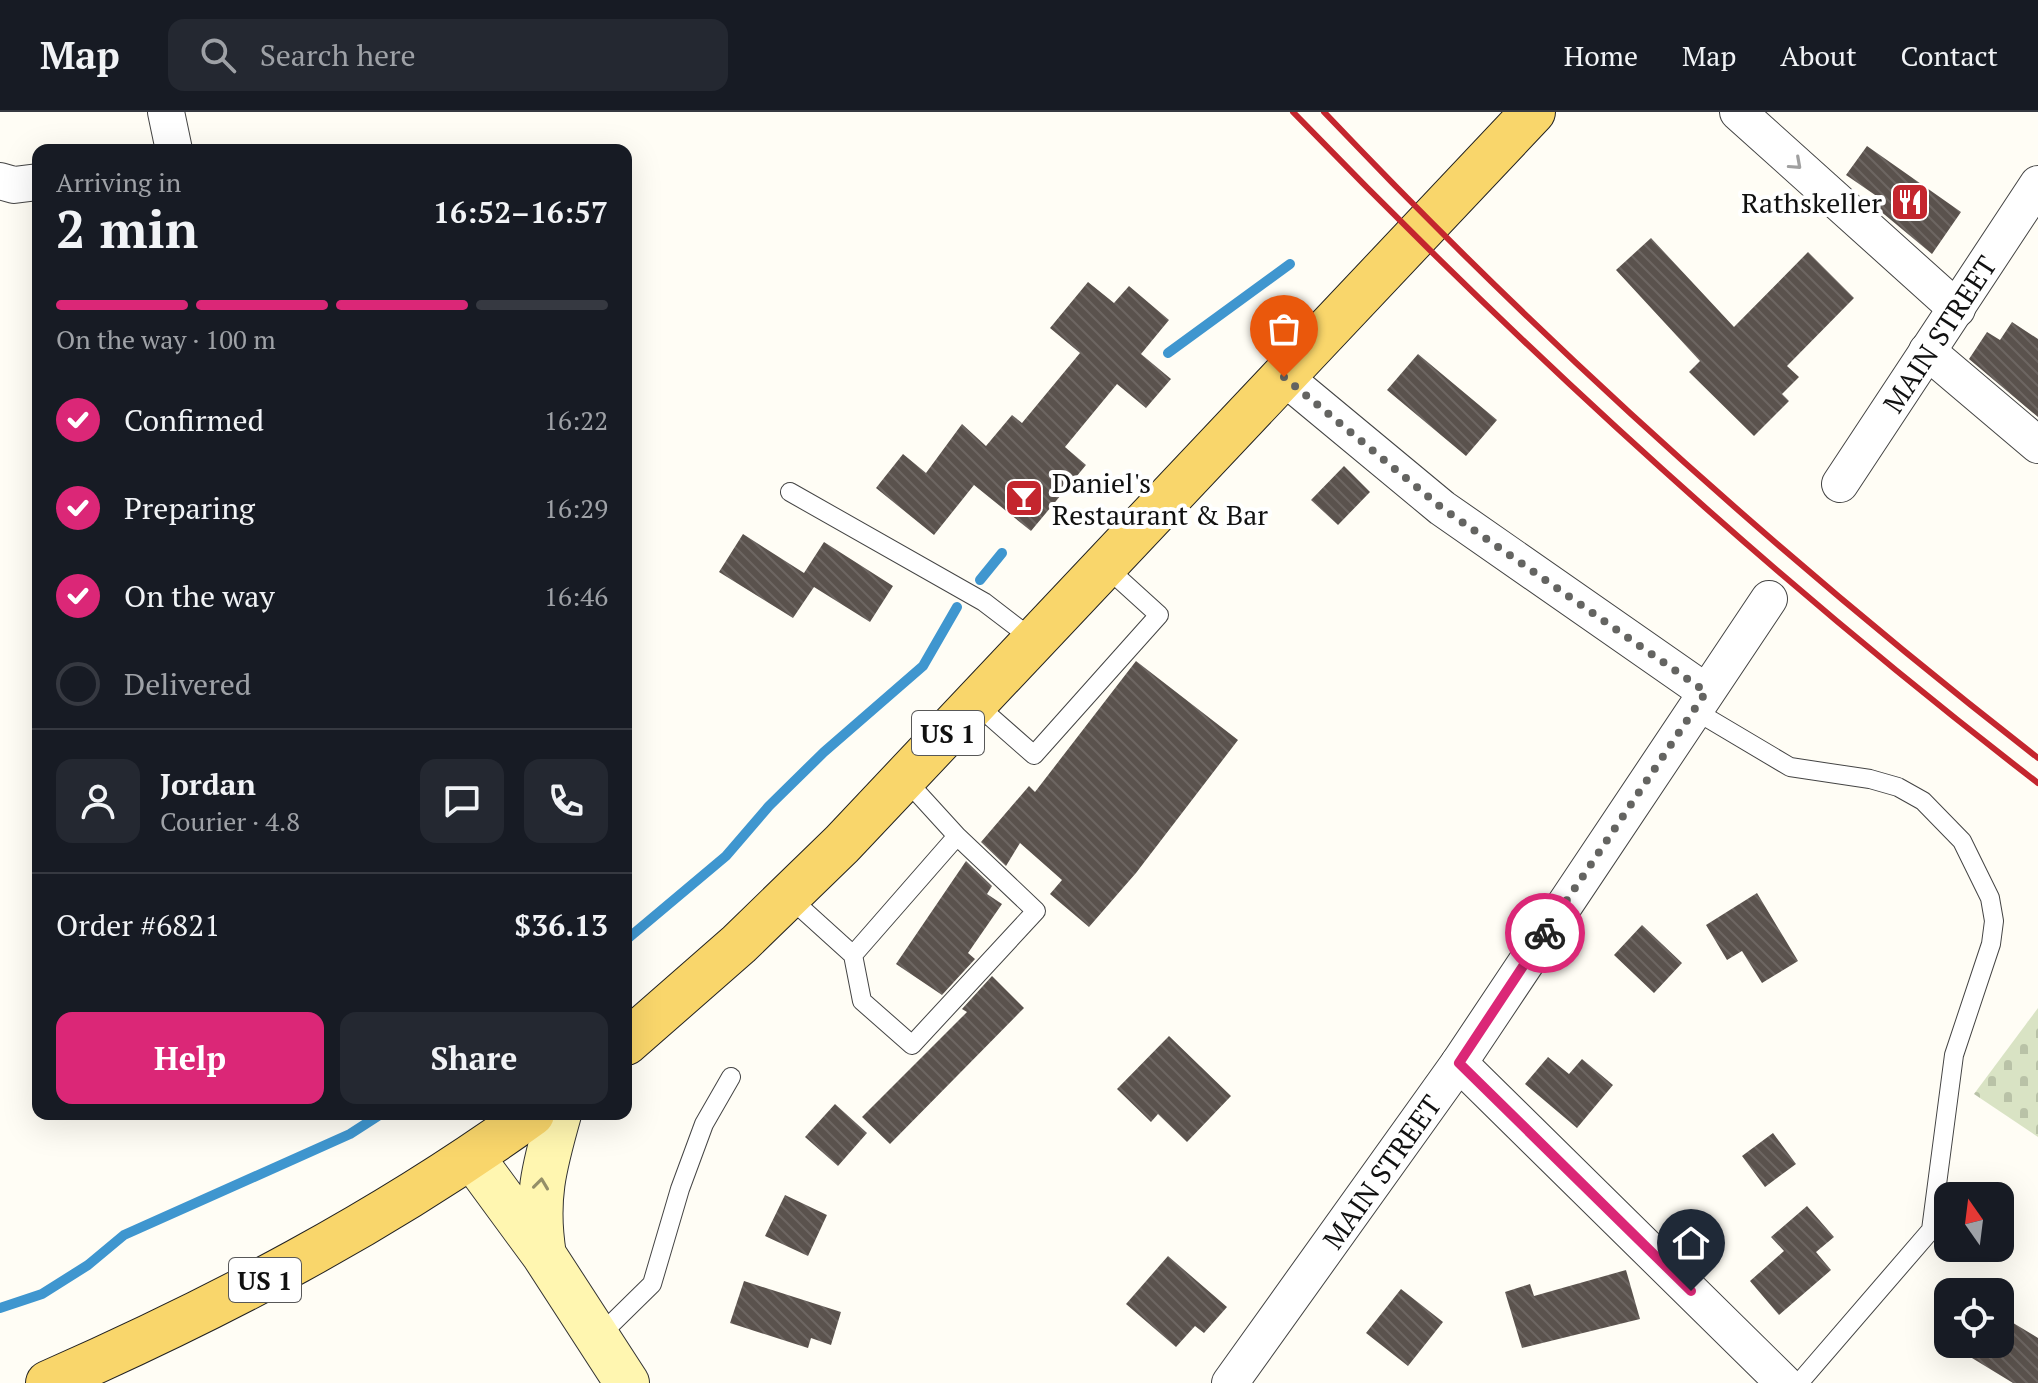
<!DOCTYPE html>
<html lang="en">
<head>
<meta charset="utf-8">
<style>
	body { margin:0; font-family:"PT Serif",serif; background:#242831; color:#f1f3f6; height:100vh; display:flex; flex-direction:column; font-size:30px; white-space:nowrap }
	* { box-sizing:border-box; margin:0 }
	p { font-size:26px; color:#9ea1a6 }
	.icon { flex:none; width:44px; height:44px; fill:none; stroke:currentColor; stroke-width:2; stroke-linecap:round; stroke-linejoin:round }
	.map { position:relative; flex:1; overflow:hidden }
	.panel { position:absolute; left:32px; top:32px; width:600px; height:976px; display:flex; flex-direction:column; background:#171b24; border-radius:16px; box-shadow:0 8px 32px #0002 }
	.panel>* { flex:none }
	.needle { width:52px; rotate:346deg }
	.tools { position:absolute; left:1934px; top:1070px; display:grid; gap:16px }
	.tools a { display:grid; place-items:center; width:80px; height:80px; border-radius:16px; background:#171b24; box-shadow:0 8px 32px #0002; font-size:40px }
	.pin { position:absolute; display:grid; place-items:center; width:68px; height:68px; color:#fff; margin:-82px -34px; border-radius:50% 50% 50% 0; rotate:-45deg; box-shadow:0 0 8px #0007 }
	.pin .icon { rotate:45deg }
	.courier { position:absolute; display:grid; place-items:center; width:80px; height:80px; margin:-40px; border:6px solid #db2777; border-radius:50%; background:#fff; color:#222; box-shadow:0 2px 10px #0007 }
	.summary em { font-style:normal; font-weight:700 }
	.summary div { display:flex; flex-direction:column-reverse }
	.summary { display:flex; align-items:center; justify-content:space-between; height:136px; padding:0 24px }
	h1 { font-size:52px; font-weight:700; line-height:60px }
	.bar { display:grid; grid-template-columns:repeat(4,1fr); gap:12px 8px; align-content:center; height:96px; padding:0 24px }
	.bar i { height:10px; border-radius:6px; background:#363941 }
	.bar .active { background:#db2777 }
	.bar p { grid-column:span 4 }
	.line { display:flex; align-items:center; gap:20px; padding:0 24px; border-top:2px solid #363941 }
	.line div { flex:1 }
	.round { display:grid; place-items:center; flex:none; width:84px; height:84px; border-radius:16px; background:#242831 }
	ol { padding:0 24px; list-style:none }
	li { display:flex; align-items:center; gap:24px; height:88px }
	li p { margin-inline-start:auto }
	li .icon { padding:8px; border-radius:50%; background:#db2777; color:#fff; stroke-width:4 }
	li:last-child { color:#9ea1a6 }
	li i { width:44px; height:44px; border:4px solid #363941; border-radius:50% }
	.cta { display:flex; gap:16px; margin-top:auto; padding:16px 24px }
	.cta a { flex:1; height:92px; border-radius:16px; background:#db2777; color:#fff; font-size:32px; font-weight:700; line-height:92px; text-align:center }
	.cta a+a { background:#242831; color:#f1f3f6 }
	header { display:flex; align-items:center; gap:48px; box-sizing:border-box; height:112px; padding:0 40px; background:#171b24; border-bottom:2px solid #363941 }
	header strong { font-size:38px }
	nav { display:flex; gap:44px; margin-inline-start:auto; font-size:28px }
	.search { width:560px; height:72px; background:#242831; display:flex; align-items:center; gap:20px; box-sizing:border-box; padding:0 28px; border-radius:16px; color:#9ea1a6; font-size:30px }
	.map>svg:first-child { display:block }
</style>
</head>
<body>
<header>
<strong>Map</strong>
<div class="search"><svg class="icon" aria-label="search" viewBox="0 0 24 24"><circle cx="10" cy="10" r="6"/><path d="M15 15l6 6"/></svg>Search here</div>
<nav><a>Home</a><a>Map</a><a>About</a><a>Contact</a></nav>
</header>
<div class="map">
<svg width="2038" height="1271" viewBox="0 0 2038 1271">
	<defs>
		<pattern id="cemetery-stones" width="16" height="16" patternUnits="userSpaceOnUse" patternTransform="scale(2)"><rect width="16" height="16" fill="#d9e3c4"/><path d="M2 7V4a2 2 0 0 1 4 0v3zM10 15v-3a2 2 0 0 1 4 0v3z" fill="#b9c2a7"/></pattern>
		<pattern id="building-back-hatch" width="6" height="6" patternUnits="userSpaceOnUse" patternTransform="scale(2)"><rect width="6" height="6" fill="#5a524d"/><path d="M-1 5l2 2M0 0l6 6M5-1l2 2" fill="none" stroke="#6d6662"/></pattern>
	</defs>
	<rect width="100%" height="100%" fill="#fffdf5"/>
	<path fill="url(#cemetery-stones)" d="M2038,896V1025L1974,982Z"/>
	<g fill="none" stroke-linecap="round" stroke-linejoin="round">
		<path stroke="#3f96cf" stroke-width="10" d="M1168,241L1290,152
			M980,468L1002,441
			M626,828L726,744L769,694L824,640L923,554L957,495
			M0,1196L42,1182L88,1153L124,1123L350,1022L381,1002"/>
	</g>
	<path fill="url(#building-back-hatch)" d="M1867,34L1961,100L1932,142L1873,93L1878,85L1846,63Z
		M1651,126L1734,215L1808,140L1854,186L1787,254L1799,265L1782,282L1789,289L1754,324L1689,260L1700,249L1616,158Z
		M1088,170L1114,191L1129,174L1169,208L1141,242L1171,267L1146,296L1117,272L1065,335L1086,353L1031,419L974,373L934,423L876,376L903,342L926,361L962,312L986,334L1012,303L1022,311L1080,241L1050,216Z
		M2012,210L2038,227V305L1969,247L1987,220L2000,228Z
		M1418,242L1497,308L1466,344L1387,278Z
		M1344,354L1370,380L1338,413L1311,388Z
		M743,422L804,461L824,430L893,474L870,510L814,475L793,506L719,460Z
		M1136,549L1238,628L1136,761L1089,815L1050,782L1062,768L1020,731L1006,754L981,730L1029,674L1035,680Z
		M966,749L992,774L987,782L1002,792L968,841L975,847L942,883L896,852Z
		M1757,781L1798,849L1762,871L1742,839L1727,848L1706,813Z
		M1642,813L1682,851L1654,881L1614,843Z
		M992,864L1024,896L890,1032L862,1005L967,900L962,897Z
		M1169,924L1231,984L1187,1030L1158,1002L1151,1010L1117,977Z
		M1548,945L1569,962L1582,947L1613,973L1577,1016L1525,972Z
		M835,992L867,1021L838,1054L805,1025Z
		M1773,1021L1796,1052L1765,1075L1742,1044Z
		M785,1083L827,1103L808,1144L765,1124Z
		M1807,1094L1834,1125L1816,1140L1831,1158L1779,1203L1750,1169L1784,1139L1771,1125Z
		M1168,1144L1227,1195L1204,1221L1195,1214L1176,1235L1126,1192Z
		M1626,1158L1640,1207L1522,1236L1505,1180L1530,1172L1534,1184Z
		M744,1169L841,1200L831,1233L811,1226L808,1236L730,1211Z
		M1401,1177L1443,1210L1408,1254L1366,1221Z
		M2000,1203L2038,1226V1271H2013L1949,1232H2000Z"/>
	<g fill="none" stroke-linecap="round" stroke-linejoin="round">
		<g stroke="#444" stroke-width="20">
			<path id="lane" d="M790,380L984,490L1035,529
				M976,592L1034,643L1159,503L1105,454
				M1694,598L1790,655L1870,667L1898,675L1923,689L1962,729L1990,786L1994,809L1991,832L1954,943L1931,1118L1799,1271
				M790,786L853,843L957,724L905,667
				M853,843L862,889L912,933L1036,799L957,724
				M599,1224L652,1172L680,1077L704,1012L731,965"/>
		</g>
		<g stroke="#444" stroke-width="38">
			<g id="street">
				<path d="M166,0L174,38"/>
				<path d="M1738,0L1957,197"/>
				<path d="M0,69L14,73L38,70"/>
				<path d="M1927,239L2038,333"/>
				<path d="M1284,265L1442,396L1706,580"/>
				<path id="s1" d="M1840,372L2038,72"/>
				<path d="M1459,951L1784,1271"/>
				<path id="s2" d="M1230,1271L1459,951L1769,487"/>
			</g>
		</g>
		<g stroke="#333" stroke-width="46">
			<path id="secondary" d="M472,1045L544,1143L627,1271
				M544,1143C535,1088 544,1055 559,1002"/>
		</g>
		<g stroke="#222" stroke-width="46">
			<path id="primary" d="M626,931L739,832L842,732L1533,0
				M48,1271C218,1196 381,1111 532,1002"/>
		</g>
		<use href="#lane" stroke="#fff" stroke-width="18"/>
		<use href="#street" stroke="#fff" stroke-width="36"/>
		<use href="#secondary" stroke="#fff6b0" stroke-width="44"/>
		<use href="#primary" stroke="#f9d66b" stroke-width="44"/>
		<path stroke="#c4262e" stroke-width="6" d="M1293,0C1525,240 1773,467 2038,671
			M1324,0C1545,233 1784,448 2038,646"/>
	</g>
	<defs><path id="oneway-chevron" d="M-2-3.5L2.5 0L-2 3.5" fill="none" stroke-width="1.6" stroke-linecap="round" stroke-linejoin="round" transform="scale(2)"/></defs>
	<use stroke="#a0a0a0" href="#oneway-chevron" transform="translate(1796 52) rotate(42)"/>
	<use stroke="#948f68" href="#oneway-chevron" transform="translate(541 1072) rotate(-83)"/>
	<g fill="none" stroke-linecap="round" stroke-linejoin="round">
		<path stroke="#646461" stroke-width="8" stroke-dasharray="0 14.4" d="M1284,265L1442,396L1706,580L1545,821"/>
		<path stroke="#db2777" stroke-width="10" d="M1545,821L1459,951L1691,1179"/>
	</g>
	<defs>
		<g id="restaurant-square" transform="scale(2)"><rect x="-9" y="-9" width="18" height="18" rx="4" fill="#c4262e" stroke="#fff"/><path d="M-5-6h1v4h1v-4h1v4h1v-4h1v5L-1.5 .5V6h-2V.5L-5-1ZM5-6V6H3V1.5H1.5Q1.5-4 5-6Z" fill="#fff"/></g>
		<g id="bar-square" transform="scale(2)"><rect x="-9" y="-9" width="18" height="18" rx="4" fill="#c4262e" stroke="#fff"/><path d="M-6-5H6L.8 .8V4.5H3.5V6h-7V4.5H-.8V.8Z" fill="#fff"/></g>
	</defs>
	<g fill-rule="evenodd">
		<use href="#restaurant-square" x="1910" y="90"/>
		<use href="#bar-square" x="1024" y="386"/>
	</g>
	<g text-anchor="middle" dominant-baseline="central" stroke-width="8" stroke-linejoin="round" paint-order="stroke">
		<g fill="#fff" stroke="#585858" stroke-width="2">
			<rect x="912" y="599" width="72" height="44" rx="6"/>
			<rect x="229" y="1146" width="72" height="44" rx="6"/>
		</g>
		<g font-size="26" font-weight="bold" fill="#111">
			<text x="948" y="621">US 1</text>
			<text x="265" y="1168">US 1</text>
		</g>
		<g font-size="28" fill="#111" stroke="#fff" text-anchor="end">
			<text x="1882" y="90">Rathskeller</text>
			<text x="1052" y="370" text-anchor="start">Daniel's<tspan x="1052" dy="32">Restaurant &amp; Bar</tspan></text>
		</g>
		<g font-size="28" fill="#111" stroke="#fff">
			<text stroke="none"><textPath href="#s1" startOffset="180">MAIN STREET</textPath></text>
			<text stroke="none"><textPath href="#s2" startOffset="260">MAIN STREET</textPath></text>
		</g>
	</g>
</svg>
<div class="tools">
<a><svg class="needle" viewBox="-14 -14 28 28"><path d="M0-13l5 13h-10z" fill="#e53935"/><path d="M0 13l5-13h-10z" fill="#9ea1a6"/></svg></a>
<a><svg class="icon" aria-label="locate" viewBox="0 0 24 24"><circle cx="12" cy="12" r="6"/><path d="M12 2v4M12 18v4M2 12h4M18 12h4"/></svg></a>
</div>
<div class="pin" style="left:1284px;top:265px;background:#ea580c"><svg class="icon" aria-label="bag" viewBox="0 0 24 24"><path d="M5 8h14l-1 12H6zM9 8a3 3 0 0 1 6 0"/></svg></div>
<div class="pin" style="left:1691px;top:1179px;background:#1f2937"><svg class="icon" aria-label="home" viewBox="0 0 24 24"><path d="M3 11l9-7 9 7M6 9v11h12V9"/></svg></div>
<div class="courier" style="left:1545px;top:821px"><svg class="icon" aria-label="bike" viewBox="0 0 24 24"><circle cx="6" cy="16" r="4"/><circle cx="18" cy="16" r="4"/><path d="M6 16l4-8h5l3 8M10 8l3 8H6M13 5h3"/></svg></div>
<section class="panel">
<div class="summary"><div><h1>2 min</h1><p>Arriving in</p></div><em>16:52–16:57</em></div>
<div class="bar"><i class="active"></i><i class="active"></i><i class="active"></i><i></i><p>On the way · 100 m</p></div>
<ol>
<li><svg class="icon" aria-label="check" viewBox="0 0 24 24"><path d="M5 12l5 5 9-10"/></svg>Confirmed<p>16:22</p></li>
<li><svg class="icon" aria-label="check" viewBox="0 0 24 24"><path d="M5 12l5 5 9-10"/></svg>Preparing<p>16:29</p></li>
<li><svg class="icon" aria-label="check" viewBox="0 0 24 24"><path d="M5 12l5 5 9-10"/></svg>On the way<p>16:46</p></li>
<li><i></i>Delivered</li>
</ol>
<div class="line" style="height:144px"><a class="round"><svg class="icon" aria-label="person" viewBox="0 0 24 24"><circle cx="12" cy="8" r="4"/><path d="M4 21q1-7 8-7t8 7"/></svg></a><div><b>Jordan</b><p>Courier · 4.8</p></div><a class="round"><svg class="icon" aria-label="chat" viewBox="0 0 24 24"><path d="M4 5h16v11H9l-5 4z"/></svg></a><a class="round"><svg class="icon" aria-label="phone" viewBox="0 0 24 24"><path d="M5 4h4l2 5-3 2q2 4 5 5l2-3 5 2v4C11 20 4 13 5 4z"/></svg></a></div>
<div class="line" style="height:104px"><div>Order #6821</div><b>$36.13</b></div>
<div class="cta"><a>Help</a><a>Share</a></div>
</section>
</div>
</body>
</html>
